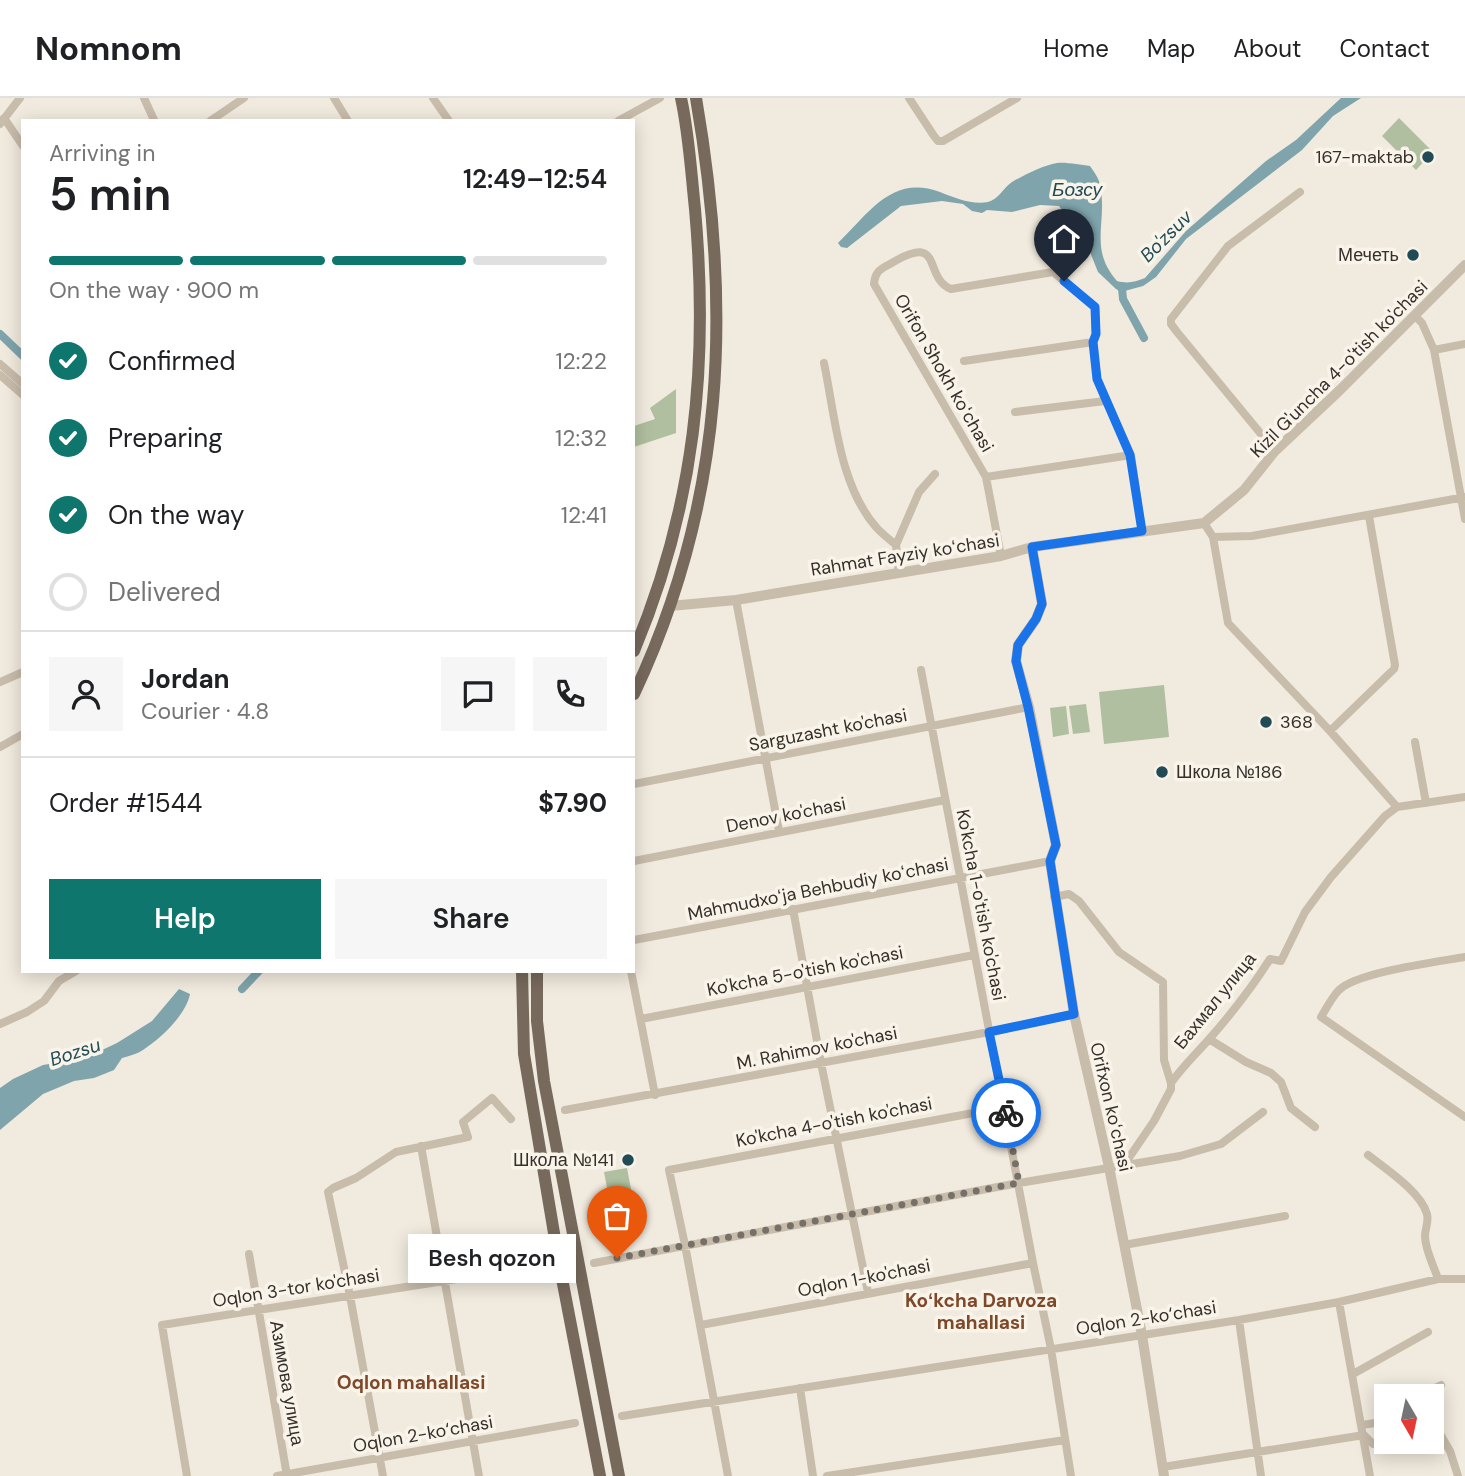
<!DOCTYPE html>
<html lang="en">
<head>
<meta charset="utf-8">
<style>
	body { margin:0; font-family:"DM Sans",sans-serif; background:#f6f6f6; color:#202124; height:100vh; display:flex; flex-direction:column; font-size:26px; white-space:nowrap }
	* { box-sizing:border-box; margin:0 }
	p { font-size:23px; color:#757577 }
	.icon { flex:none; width:38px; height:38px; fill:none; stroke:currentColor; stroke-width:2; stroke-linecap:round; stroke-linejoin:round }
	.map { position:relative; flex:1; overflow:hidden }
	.panel { position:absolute; left:21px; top:21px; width:614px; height:854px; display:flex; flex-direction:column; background:#fff; border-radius:0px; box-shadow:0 4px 18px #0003 }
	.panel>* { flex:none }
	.needle { width:46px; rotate:171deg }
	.fabs { position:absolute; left:1374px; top:1286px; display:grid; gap:14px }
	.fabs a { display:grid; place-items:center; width:70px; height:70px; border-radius:0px; background:#fff; box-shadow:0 4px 18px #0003; font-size:35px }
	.pin { position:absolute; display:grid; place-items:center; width:60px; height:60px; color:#fff; margin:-72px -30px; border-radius:50% 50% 50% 0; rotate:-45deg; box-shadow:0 0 7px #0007 }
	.pin .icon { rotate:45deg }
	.courier { position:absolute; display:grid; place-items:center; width:70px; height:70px; margin:-35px; border:5px solid #1a73e8; border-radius:50%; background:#fff; color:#222; box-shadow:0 2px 9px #0007 }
	.bubble { position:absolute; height:49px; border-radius:0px; background:#fff; box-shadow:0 4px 18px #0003; font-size:23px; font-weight:600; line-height:49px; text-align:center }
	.overview em { font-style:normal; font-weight:600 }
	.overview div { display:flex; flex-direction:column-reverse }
	.overview { display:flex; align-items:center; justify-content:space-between; height:119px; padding:0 28px }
	h1 { font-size:46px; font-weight:600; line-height:52px }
	.bar { display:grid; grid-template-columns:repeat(4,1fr); gap:10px 7px; align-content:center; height:84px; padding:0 28px }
	.bar i { height:9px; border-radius:5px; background:#e0e0e0 }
	.bar .selected { background:#0f766e }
	.bar p { grid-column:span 4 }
	.line { display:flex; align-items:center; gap:18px; padding:0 28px; border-top:2px solid #e0e0e0 }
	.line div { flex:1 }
	.round { display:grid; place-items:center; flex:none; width:74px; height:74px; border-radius:0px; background:#f6f6f6 }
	ol { padding:0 28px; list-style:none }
	li { display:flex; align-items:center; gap:21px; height:77px }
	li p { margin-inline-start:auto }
	li .icon { padding:7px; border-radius:50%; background:#0f766e; color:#fff; stroke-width:4 }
	li:last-child { color:#757577 }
	li i { width:38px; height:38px; border:4px solid #e0e0e0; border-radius:50% }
	.cta { display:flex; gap:14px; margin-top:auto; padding:14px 28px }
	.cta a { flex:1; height:80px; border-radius:0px; background:#0f766e; color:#fff; font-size:28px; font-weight:600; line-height:80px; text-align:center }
	.cta a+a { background:#f6f6f6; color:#202124 }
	header { display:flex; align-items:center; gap:42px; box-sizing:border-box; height:98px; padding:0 35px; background:#fff; border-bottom:2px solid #e0e0e0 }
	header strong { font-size:33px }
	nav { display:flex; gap:38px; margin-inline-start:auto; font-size:24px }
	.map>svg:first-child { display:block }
</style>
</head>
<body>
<header>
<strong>Nomnom</strong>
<nav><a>Home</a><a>Map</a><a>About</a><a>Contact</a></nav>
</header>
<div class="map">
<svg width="1465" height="1378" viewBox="0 0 1465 1378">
	<rect width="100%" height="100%" fill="#f1eade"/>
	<path fill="#b0bf9f" d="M1399,20L1433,54L1416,72L1382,38Z
		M676,291V335L634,349V328L655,321L650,310Z
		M1164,587L1169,639L1104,646L1099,594Z
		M1086,606L1090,634L1073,636L1069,608Z
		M1066,608L1069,636L1053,639L1050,610Z
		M627,1070L634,1107L611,1111L604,1074Z"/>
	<path fill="#7fa4ac" d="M1341,0H1361L1333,18L1302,52L1186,141L1156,179L1143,188L1121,194L1116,191L1098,174L1088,149L1059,108L1040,107L1012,114L987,112L982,115L972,113L963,106L942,103L901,108L847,150L841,149L838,145C869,115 892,76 940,94C955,100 972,107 988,104C999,101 1003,90 1012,84C1024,77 1044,67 1057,65C1067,64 1080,67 1090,68C1094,74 1099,80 1100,87C1108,124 1088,150 1117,183C1128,186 1135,184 1145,180L1186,133L1266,63L1296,42Z
		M179,891L190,896C186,917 161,940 143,952C137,956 129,958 122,960L114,972L94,980L74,983L43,996L0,1032V990L13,981L43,967L85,960L117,945L152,923Z"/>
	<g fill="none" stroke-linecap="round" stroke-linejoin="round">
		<path stroke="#7fa4ac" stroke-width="8" d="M1122,190L1123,201L1144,240
			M0,236L23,258
			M242,891L259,873"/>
		<path stroke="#c8bcab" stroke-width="8" d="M144,0L154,22
			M334,0L348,23
			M433,0L449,23
			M909,0L934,38L938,43H943L1017,0
			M4,20L23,48
			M210,23L244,0
			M618,23L660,0
			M0,26L20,0
			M1415,218L1422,225L1434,252L1465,421
			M1434,252L1465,246
			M964,263L1093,244
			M824,265C835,317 839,387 876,429C881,435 889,441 896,447L899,475
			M0,266L23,286
			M0,277L23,297
			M1015,314L1105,303
			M1275,353L1177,234L1171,226V221L1228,148L1300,94
			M986,379L1131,357
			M1204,425L1213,439L1228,525L1330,633L1397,709
			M1213,439L1252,438L1465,399
			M896,447L919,394L935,376
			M1001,458L986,379L874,186C875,174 880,171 890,166C945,133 922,179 951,191L1053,174L1095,209L1096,236L1093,244L1097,281L1131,357L1142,433
			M736,502L779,733
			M921,572L1033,1165L1051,1251L1071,1378
			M0,584L23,574
			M1330,633L1394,571L1395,567L1369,418
			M1415,644L1426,705
			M0,649L23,636
			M634,686L1029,609
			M634,763L945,702
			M1054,799L1069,796L1079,803L1119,854L1163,884L1164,962L1171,985V991L1154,1023L1124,1067
			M793,811L821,965L868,1194
			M634,842L1050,763
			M1465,859C1437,864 1358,874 1339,892C1332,899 1326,911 1321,919L1465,1019
			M631,873L655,997
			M641,921L974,857
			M0,926L27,914L44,903L59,883L76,873
			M1209,941L1246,964L1271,975L1281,984L1291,1010L1315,1029
			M1171,985C1183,968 1197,955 1211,939C1232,915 1253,888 1270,861L1281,863L1305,814L1331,779L1385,718L1397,709L1465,699
			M565,1012L989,934L1074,916
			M421,1048L479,1378
			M1368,1057C1386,1071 1421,1094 1427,1116C1429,1125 1425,1130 1425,1138C1425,1152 1434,1168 1438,1181
			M1124,1147L1285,1118
			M249,1156L287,1378
			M594,1165L1019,1085L1180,1058L1221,1046L1263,1014
			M1339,1204L1370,1378
			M1239,1222L1261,1378
			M701,1227L1033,1165
			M1353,1276L1428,1234
			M800,1290L813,1378
			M1418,1298L1441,1287
			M622,1318L1239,1222L1339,1204L1438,1181H1465
			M1432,1322L1450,1353L1458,1378
			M1362,1327L1375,1325L1386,1317
			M1163,1369L1364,1337L1373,1346L1386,1344
			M187,1378L162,1227L559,1165
			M277,1378L575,1325
			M383,1378L350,1198L328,1094L333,1090L356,1080L396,1054L468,1039L463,1024L492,1000L511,1021
			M728,1378L685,1147L669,1072L1005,1009
			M827,1378L1065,1342"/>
		<path stroke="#c8bcab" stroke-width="10" d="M1032,449L1042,506L1036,521L1018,547L1016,563L1029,609L1056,747L1050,763L1074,916L1109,1069L1142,1237L1164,1378
			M670,508L736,502L1001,458L1032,449L1204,425L1244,392L1275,353L1340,292L1465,167"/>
		<path stroke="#77695c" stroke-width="12" d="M634,553C695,407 709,268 695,111C691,74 689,36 681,0
			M634,596C726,401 732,209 696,0
			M522,873L524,956L559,1165L600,1378
			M537,873V923L544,983L619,1378"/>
	</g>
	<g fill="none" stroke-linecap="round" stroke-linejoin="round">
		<path stroke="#777069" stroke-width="7" stroke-dasharray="0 12.6" d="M617,1160L1019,1085L1006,1015"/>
		<path stroke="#1a73e8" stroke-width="9" d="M1006,1015L989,934L1074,916L1050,763L1056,747L1028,609L1016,563L1018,547L1036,521L1042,506L1032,449L1142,433L1130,357L1097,281L1093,244L1096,236L1095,209L1064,183"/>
	</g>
	<g fill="#224b55" stroke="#f9f4ea" stroke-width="2.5">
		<circle cx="1428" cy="59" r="7"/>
		<circle cx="1413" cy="157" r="7"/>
		<circle cx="1266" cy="624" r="7"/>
		<circle cx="1162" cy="674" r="7"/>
		<circle cx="628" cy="1062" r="7"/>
	</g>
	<g text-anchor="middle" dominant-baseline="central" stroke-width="7" stroke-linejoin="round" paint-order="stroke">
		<g font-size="18" fill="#362f2a" stroke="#f9f4ea" text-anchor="end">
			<text x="1414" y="59">167-maktab</text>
			<text x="1399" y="157">Мечеть</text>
			<text x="1280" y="624" text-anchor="start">368</text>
			<text x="1176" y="674" text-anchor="start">Школа №186</text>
			<text x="614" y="1062">Школа №141</text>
		</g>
		<g font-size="18" fill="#362f2a" stroke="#f9f4ea">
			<text transform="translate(1339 271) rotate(-45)">Kizil G'uncha 4-o'tish ko'chasi</text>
			<text transform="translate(944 275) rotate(60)">Orifon Shokh koʻchasi</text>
			<text transform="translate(905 457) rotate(-9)">Rahmat Fayziy koʻchasi</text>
			<text transform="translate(828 632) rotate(-11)">Sarguzasht ko'chasi</text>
			<text transform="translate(786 717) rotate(-11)">Denov ko'chasi</text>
			<text transform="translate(818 791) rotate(-11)">Mahmudxoʻja Behbudiy koʻchasi</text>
			<text transform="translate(981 807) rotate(79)">Ko'kcha 1-o'tish ko'chasi</text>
			<text transform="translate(805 873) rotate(-11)">Ko'kcha 5-o'tish ko'chasi</text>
			<text transform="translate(1215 903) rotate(-51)">Бахмал улица</text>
			<text transform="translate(817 950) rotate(-11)">M. Rahimov ko'chasi</text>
			<text transform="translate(1111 1009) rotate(77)">Orifxon koʻchasi</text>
			<text transform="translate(834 1024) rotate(-11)">Ko'kcha 4-o'tish ko'chasi</text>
			<text transform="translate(864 1180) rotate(-11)">Oqlon 1-ko'chasi</text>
			<text transform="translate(296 1190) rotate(-9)">Oqlon 3-tor ko'chasi</text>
			<text transform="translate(1146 1220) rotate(-9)">Oqlon 2-ko‘chasi</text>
			<text transform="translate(287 1285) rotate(80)">Азимова улица</text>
			<text transform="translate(423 1336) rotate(-10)">Oqlon 2-ko‘chasi</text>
		</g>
		<g font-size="19" font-style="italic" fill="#224b55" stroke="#f9f4ea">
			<text x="1077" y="91">Бозсу</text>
			<text transform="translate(1166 138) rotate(-45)">Bo'zsuv</text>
			<text transform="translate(75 954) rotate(-18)">Bozsu</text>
		</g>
		<g font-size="19" font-weight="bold" fill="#7f4929" stroke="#f9f4ea">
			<text x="981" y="1202">Koʻkcha Darvoza<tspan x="981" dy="22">mahallasi</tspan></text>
			<text x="411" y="1284">Oqlon mahallasi</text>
		</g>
	</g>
</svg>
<div class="fabs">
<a><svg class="needle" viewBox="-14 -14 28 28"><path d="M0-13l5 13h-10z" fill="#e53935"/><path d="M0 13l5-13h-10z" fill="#757577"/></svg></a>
</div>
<div class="pin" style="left:617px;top:1160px;background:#ea580c"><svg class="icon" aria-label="bag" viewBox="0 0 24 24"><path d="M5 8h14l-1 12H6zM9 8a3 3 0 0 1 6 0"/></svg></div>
<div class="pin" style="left:1064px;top:183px;background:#1f2937"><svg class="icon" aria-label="home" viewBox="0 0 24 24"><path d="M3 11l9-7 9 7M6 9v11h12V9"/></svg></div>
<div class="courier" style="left:1006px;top:1015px"><svg class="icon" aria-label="bike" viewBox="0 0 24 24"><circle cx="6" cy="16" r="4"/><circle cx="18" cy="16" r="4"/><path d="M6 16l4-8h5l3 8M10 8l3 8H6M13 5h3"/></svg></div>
<div class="bubble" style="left:408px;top:1136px;width:168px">Besh qozon</div>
<section class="panel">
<div class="overview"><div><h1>5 min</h1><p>Arriving in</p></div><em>12:49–12:54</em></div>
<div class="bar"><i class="selected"></i><i class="selected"></i><i class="selected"></i><i></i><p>On the way · 900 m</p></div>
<ol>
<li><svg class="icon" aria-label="check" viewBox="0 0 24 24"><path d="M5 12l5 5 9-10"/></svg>Confirmed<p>12:22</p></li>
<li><svg class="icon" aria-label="check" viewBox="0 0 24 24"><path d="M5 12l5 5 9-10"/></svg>Preparing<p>12:32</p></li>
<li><svg class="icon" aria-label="check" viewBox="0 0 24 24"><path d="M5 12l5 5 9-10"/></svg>On the way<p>12:41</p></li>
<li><i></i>Delivered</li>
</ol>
<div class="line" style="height:126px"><a class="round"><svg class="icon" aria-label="person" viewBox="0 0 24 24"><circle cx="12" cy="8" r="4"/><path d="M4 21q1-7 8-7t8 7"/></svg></a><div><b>Jordan</b><p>Courier · 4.8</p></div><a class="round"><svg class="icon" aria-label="chat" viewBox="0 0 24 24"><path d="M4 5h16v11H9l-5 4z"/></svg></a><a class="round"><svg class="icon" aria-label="phone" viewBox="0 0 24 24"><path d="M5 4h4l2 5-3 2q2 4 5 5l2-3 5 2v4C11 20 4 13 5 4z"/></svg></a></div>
<div class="line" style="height:91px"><div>Order #1544</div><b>$7.90</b></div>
<div class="cta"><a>Help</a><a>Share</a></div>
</section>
</div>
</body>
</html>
